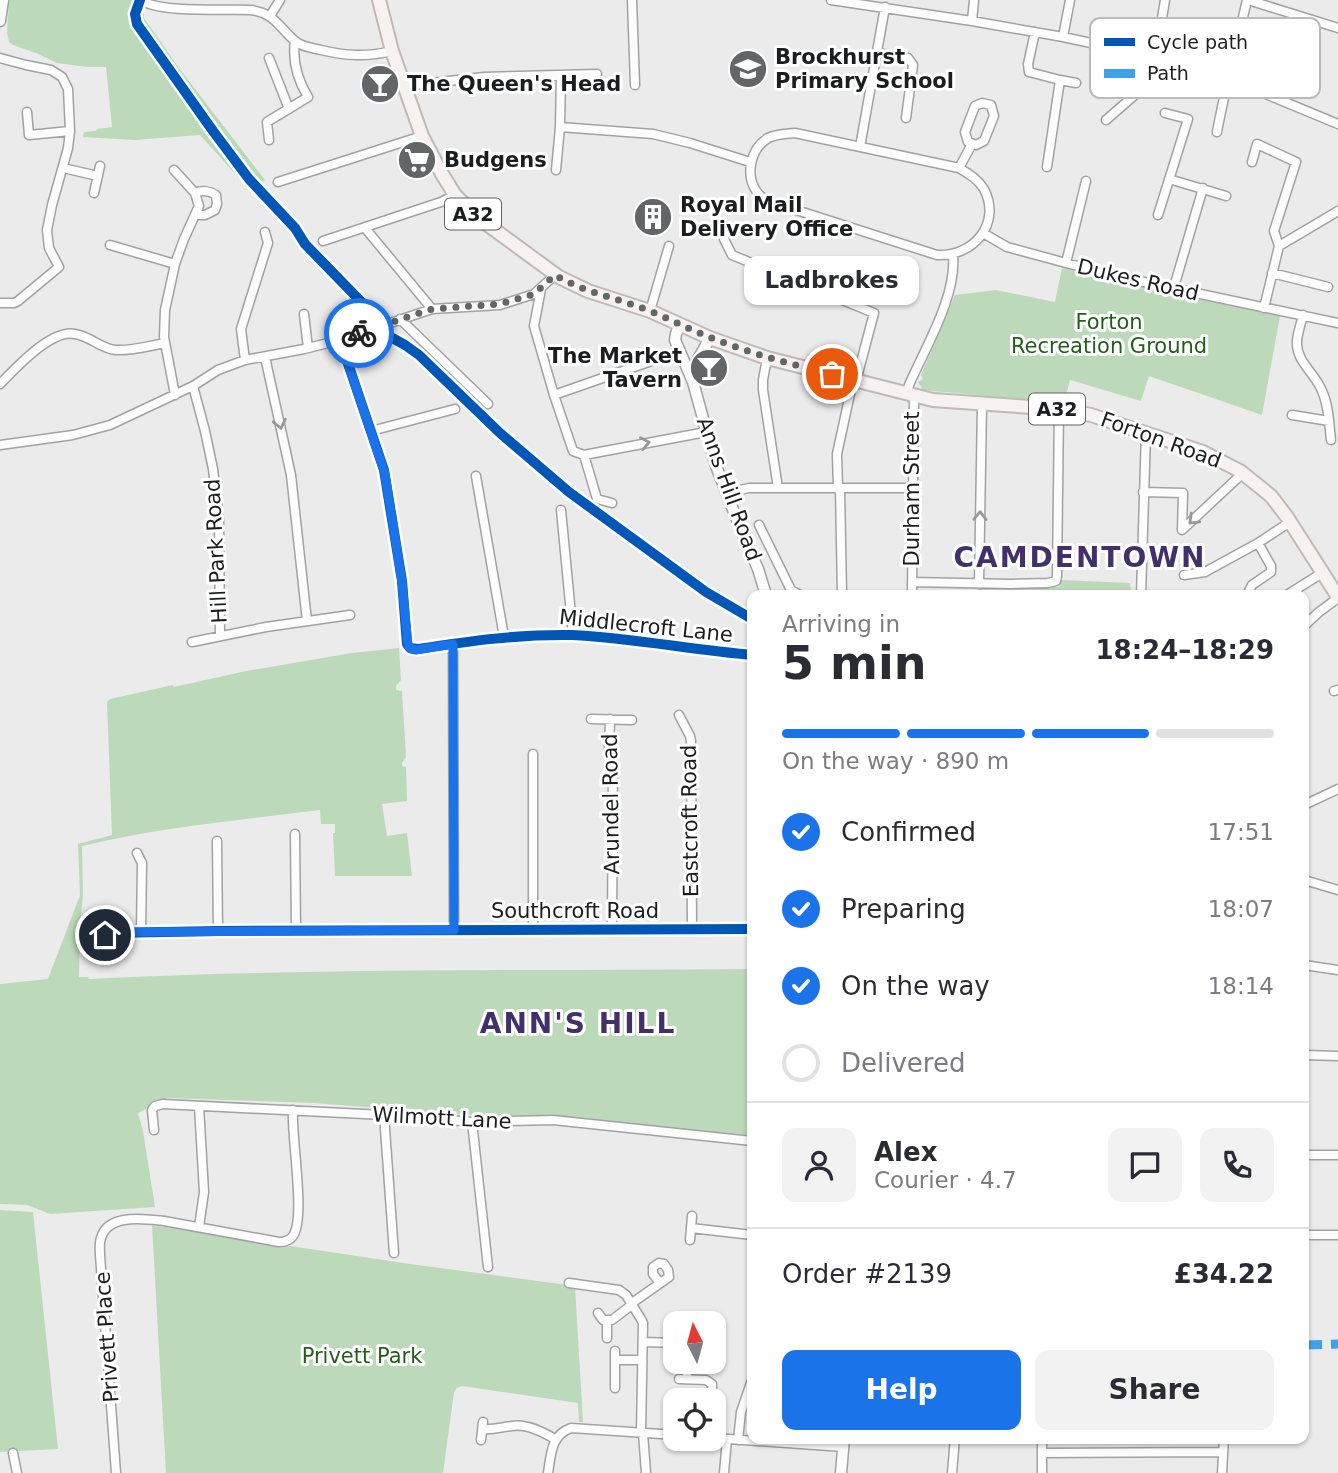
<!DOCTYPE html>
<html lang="en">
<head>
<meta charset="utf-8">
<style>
	body { margin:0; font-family:"DejaVu Sans",sans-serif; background:#f2f2f3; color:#2b2b33; height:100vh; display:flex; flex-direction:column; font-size:26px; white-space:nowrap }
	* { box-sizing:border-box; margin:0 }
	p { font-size:23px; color:#7c7c81 }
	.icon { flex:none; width:38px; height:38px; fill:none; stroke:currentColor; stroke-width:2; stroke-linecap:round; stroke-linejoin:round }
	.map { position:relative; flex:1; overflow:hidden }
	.sheet { position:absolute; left:747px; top:590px; width:562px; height:854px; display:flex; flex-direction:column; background:#fff; border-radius:14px; box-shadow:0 2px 5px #0004 }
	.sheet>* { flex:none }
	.needle { width:46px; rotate:354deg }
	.fabs { position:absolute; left:663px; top:1311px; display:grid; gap:14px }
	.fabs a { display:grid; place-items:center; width:63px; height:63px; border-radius:14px; background:#fff; box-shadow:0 2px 5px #0004; font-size:35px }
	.pin { position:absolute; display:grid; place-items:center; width:60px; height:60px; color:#fff; margin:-30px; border:4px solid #fff; border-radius:50%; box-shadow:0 2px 7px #0007 }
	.courier { position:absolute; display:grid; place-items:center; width:70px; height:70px; margin:-35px; border:5px solid #1a73e8; border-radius:50%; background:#fff; color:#222; box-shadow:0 2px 9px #0007 }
	.bubble { position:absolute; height:49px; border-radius:14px; background:#fff; box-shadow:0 2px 5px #0004; font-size:23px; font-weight:700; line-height:49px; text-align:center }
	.head em { font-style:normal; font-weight:700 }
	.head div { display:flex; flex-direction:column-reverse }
	.head { display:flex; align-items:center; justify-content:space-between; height:119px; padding:0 35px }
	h1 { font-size:46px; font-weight:700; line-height:52px }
	.bar { display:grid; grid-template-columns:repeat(4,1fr); gap:10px 7px; align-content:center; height:84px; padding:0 35px }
	.bar i { height:9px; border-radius:5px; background:#e1e1e2 }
	.bar .active { background:#1a73e8 }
	.bar p { grid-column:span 4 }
	.line { display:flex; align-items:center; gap:18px; padding:0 35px; border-top:2px solid #e1e1e2 }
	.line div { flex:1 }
	.round { display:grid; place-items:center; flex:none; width:74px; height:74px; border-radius:14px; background:#f2f2f3 }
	ol { padding:0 35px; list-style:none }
	li { display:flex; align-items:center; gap:21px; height:77px }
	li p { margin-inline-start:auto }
	li .icon { padding:7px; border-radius:50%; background:#1a73e8; color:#fff; stroke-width:4 }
	li:last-child { color:#7c7c81 }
	li i { width:38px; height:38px; border:4px solid #e1e1e2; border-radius:50% }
	.button { display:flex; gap:14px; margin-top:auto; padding:14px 35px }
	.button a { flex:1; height:80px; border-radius:14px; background:#1a73e8; color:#fff; font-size:28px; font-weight:700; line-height:80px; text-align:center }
	.button a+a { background:#f2f2f3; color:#2b2b33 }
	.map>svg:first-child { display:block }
</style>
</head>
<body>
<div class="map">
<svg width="1338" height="1473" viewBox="0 0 1338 1473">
	<rect width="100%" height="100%" fill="#ebebec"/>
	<path fill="#bcdab9" d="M9,0H138L143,7L144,18L179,68L265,180L259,182L250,174L243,178L238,177L200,135L135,140L83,137L84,132L96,131L97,129L112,127L106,67H87L57,63L36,53L13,45L9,42L7,33Z
		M1062,268L1280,316L1262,415L1149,376L1141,401L1070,380L1064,403L923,390L918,382L923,379L921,375L955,295L996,290L1055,302Z
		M1061,580L1130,583L1132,595H978L979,587H1060Z
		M399,648L401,680L396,686V690L402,691L406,757L402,763V766L406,767L407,801L382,804L387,836L407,833L412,876H335L333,833H335V824H321L320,810C240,820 160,827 82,846L83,895L80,924L79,977H88L89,979C310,968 531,971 752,969V1136L533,1116L466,1115L314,1103L167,1098L138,1113L143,1131L155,1207L50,1214L27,1205L0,1204V984L48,979L80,895L78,844L112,835L107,702L110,699L173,685L174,687L246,671L352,653Z
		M0,1210L33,1212L58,1449L0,1452Z
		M152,1225L410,1264L575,1286L583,1422H579L578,1403L462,1386L457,1388L454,1392L443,1473H166Z"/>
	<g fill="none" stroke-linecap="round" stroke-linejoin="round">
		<g stroke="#a2a2a3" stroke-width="11">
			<path id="minor" d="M142,0C156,13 229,9 251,10C274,13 279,27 295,41C302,47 312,48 321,50C346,56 367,57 392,51
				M632,0L635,85
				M831,0L972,21L1063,37L1157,57L1227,78L1338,124
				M1248,0L1338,28
				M270,16L280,0
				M972,21L974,0
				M1035,32L1028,64L1029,72L1060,80L1076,83
				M1063,37L1070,0
				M877,53L908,58L913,65L906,118
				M0,58L26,65L51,70L62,77L68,89L70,131L68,148L52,205L47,230L49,248L59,267L18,301L14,303H0
				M269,58L289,109
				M404,86L484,77L597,74
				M982,103L991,105L994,116L984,141L976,145L968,142L965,132L975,106Z
				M27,112L29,135L70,131
				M1106,120L1152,80L1165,0
				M560,127L653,134L690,143L750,162
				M1217,132C1225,88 1237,44 1247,0
				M795,133L959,168C969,174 978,179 984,189C1002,224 973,257 937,255L765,200C763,198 759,195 757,192C745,176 750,149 768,138C776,134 786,134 795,133Z
				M269,140L267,122L308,97C297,79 292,62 295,41
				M860,147L885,7
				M1252,162L1257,144L1296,162L1274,231L1279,246L1264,308
				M1047,167L1060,80
				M63,168L98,176
				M959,168L972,144
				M174,170L195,193L199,206L184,239L175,264L165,310L164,337L175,395
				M556,170L560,127L561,75
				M1169,179L1226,196
				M278,182L422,136
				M94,193L100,166
				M195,193C202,190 210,191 216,195L217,204L215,210L205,215H196
				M1158,215L1188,119L1165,113
				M723,225L724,239L732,255L874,313L856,381
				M365,228L432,309
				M983,233L1007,247L1066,263L1125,278L1338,323
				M323,241L441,202L455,195
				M110,245L175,264
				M1279,246L1338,211
				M1066,263L1086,181
				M1272,273L1328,287
				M1174,287L1203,188
				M541,289L534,326L554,395L573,451L584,455L706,432
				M650,311L669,246
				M304,314L308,348
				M1303,315C1301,324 1297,334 1297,342C1296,362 1316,374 1322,391C1329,406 1329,424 1331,440
				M400,319L488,404
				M340,340L384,470L402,581L407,644L410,648L418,649C469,641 520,634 572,635C633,638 692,650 752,655
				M265,357L291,475L307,621
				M767,358L763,380V390L778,488
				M245,360L241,329L268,243L265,232
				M0,384C16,368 51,329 75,334C90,336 101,349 116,350C131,351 149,346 165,343
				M193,386L205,431L213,469L219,520L220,635
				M907,394L909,385C926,346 957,296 953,254
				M554,395L680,351
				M1292,415L1329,421
				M371,431L455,409
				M0,445L73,435L110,425L193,386L218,370L245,360L304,349L340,340L432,309L500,305L534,294L555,275
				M584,455L597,499L612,503
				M476,476L504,637
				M840,488L842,595
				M838,489L837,454L853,380
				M1143,492L1183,493L1182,530L1243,473
				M727,493L749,488H912
				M561,510L573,635
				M759,525L791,590L800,595
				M1184,575L1205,572L1258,543L1290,522
				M912,582L1011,584L1048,583L1056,581L1057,576L1059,409
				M979,584L982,404
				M912,595L914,396
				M1141,595L1146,432
				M1247,595L1252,585L1271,572V566L1258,543
				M1287,595L1322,573
				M1304,626L1319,612L1338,598
				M192,642L266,627L350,615
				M453,644L454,930
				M1334,691L1338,690
				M679,715L690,736L691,741L692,930
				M591,719L632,720
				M610,719L609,750L613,757L612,930
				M1304,805L1338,789
				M295,834L296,931
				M217,841L218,931
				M137,853L142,863L141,932
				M1304,880L1338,890
				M533,930V754
				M105,935L109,933L218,931L752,929
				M1304,965L1338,970
				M1304,1055L1338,1056
				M384,1115L394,1253
				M472,1122L488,1267
				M154,1130L152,1110L155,1106L163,1104L404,1116L472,1122L553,1120L752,1141
				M1304,1155H1338
				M692,1216L691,1228L752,1235
				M199,1227L204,1192L199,1106
				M1304,1235H1338
				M690,1240L691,1228
				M569,1283L619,1290L626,1295L641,1319L643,1323L641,1433
				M632,1303L669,1277L668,1270L664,1264L659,1263L653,1267V1274L660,1283
				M598,1313L603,1320H612L633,1304
				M607,1338V1320
				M643,1342L676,1343
				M615,1360H642
				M679,1379L706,1380L712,1384V1399
				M687,1379V1362
				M615,1388V1351
				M483,1429C494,1430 501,1427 512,1426C526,1423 543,1432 555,1439
				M643,1433L646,1473
				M714,1438L843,1447
				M481,1440L483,1422
				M738,1440L741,1412L752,1380
				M13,1453L17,1473
				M1042,1453L1223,1452
				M116,1473L100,1255C100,1250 99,1243 101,1238C108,1213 145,1219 164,1221L279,1242C284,1242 290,1240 293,1236C306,1217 291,1137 293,1110
				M548,1473C551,1454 551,1435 571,1428L676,1435
				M724,1473L727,1439
				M952,1473L955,1438
				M1042,1473V1438
				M1222,1473L1224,1438"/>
		</g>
		<g stroke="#a2a2a3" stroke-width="13">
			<path id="tertiary" d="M0,21L3,0
				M679,325L676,334L675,340L693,382L716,466L743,535L758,569L766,595
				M693,378L696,363L710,338
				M841,1473L844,1438"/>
		</g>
		<g stroke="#c0b9b8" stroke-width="16">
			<path id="primary" d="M379,0L392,51L422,136L442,174L455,195L477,217L559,277L588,291L650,311L710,338L767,358L933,400L1059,409L1091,415L1203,452L1240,471L1271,496L1287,517L1338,597"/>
		</g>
		<use href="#minor" stroke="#fcfcfc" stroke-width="8"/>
		<use href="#tertiary" stroke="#fcfcfc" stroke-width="10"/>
		<use href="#primary" stroke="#f6f2f1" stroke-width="12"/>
		<path stroke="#3da2ea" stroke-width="9" stroke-dasharray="18 9" stroke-linecap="butt" d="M1304,1345L1338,1344"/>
		<g stroke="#fff" stroke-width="15">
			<path id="cycleway" d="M140,0L135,14L137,24L213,131L249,179L295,228L305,244L377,318L385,334L405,345L419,355L500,433L569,492L706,592L752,619
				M340,340L384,470L402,581L407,644L410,648L418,649C469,641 520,634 572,635C633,638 692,650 752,655
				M105,935L109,933L218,931L752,929"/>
		</g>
		<use href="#cycleway" stroke="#0057b8" stroke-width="10"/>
	</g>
	<defs><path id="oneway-chevron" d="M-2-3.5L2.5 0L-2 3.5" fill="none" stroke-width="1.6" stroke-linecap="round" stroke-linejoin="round" transform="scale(1.75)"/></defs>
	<g stroke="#979898">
		<use href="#oneway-chevron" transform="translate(280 424) rotate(78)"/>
		<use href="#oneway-chevron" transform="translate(645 443) rotate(-11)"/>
		<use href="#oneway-chevron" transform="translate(980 516) rotate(-89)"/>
		<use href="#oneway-chevron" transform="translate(1193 520) rotate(136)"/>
	</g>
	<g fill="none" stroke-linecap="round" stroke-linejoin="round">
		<path stroke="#646566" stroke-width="7" stroke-dasharray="0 12.6" d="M359,333L432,309L500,304L534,294L555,275C585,293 618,298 650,311C670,319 689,329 709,337C749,353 790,364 832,374"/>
		<path stroke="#1a73e8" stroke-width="9" d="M105,935L109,933L141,932L454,930L453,644L416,650L411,649L408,645L402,582L385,474L340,340L359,333"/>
	</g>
	<defs>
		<g id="school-disc" transform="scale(2.0125)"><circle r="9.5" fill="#646566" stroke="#fff"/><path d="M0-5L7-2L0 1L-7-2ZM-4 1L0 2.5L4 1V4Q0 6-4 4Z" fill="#fff"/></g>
		<g id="bar-disc" transform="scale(2.0125)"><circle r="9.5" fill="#646566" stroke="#fff"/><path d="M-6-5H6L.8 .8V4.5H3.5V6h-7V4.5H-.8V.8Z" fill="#fff"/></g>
		<g id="supermarket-disc" transform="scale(2.0125)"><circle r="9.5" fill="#646566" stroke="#fff"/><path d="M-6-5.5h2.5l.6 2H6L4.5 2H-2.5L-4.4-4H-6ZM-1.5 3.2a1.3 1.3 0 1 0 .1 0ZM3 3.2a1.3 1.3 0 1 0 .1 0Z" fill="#fff"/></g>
		<g id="building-disc" transform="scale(2.0125)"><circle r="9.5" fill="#646566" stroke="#fff"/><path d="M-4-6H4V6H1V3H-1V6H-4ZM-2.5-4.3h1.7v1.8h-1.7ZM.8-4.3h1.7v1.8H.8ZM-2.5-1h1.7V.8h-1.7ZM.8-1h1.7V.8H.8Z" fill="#fff"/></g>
	</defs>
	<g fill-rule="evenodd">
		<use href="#school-disc" x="748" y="69"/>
		<use href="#bar-disc" x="380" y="84"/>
		<use href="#supermarket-disc" x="417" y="160"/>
		<use href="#building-disc" x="653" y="217"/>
		<use href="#bar-disc" x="709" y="368"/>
	</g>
	<g text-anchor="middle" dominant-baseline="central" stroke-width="6" stroke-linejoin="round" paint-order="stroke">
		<g fill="#fff" stroke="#606162" stroke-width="2">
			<rect x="445" y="198.5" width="56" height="31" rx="5"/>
			<rect x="1029" y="393.5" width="56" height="31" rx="5"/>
		</g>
		<g font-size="19" font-weight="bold" fill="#1c1d1e">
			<text x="473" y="214">A32</text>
			<text x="1057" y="409">A32</text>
		</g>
		<g font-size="21" font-weight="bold" fill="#1c1d1e" stroke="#fff" text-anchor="start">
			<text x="775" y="57">Brockhurst<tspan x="775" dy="24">Primary School</tspan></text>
			<text x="407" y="84">The Queen's Head</text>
			<text x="444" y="160">Budgens</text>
			<text x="680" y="205">Royal Mail<tspan x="680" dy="24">Delivery Office</tspan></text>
			<text x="682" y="356" text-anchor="end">The Market<tspan x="682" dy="24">Tavern</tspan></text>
		</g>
		<g font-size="21" fill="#1c1d1e" stroke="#fff">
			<text transform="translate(1138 280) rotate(13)">Dukes Road</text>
			<text transform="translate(1161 440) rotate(20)">Forton Road</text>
			<text transform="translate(729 489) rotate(70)">Anns Hill Road</text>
			<text transform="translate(912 489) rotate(-90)">Durham Street</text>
			<text transform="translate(216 551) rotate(-93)">Hill Park Road</text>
			<text transform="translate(646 626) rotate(6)">Middlecroft Lane</text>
			<text transform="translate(611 804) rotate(-91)">Arundel Road</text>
			<text transform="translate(690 821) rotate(-91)">Eastcroft Road</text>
			<text x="575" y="911">Southcroft Road</text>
			<text transform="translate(442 1118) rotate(3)">Wilmott Lane</text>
			<text transform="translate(107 1337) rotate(-94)">Privett Place</text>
		</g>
		<g font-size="21" fill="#225f1a" stroke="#fff">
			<text x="1109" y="322">Forton<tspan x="1109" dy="24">Recreation Ground</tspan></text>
			<text x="362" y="1356">Privett Park</text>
		</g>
		<g font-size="28" font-weight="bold" letter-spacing="2" fill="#41306b" stroke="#fff">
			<text x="1080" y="557">CAMDENTOWN</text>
			<text x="578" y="1023">ANN'S HILL</text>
		</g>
	</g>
	<rect x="1090" y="18" width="230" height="80" rx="10" fill="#fff" stroke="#bbbbbc" stroke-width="2"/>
	<rect x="1104" y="38" width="31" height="8" fill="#0057b8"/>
	<rect x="1104" y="69" width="31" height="9" fill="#3da2ea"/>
	<g font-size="19" fill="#1c1d1e">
		<text x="1147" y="49">Cycle path</text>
		<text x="1147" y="80">Path</text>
	</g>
</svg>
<div class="fabs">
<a><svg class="needle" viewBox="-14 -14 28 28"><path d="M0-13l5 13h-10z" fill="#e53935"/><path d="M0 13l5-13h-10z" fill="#7c7c81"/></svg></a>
<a><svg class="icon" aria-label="locate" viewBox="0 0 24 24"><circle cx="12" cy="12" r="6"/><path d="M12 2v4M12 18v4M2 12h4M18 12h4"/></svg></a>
</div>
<div class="pin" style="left:832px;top:374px;background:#ea580c"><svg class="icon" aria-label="bag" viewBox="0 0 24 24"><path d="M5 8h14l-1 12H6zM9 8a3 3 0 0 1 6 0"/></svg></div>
<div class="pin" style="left:105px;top:935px;background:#1f2937"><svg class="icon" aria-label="home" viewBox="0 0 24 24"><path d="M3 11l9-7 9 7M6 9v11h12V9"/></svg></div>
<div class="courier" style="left:359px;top:333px"><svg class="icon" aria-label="bike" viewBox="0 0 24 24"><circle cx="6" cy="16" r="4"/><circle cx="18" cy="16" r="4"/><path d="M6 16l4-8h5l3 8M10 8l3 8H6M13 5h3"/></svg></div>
<div class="bubble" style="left:744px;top:256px;width:175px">Ladbrokes</div>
<section class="sheet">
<div class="head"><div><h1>5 min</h1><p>Arriving in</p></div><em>18:24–18:29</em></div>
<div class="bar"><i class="active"></i><i class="active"></i><i class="active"></i><i></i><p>On the way · 890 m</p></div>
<ol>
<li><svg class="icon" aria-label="check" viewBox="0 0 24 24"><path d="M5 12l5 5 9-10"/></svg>Confirmed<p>17:51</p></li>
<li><svg class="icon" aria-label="check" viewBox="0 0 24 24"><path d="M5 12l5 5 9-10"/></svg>Preparing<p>18:07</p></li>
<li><svg class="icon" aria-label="check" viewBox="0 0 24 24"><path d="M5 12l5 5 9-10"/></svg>On the way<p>18:14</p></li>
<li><i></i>Delivered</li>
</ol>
<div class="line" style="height:126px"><a class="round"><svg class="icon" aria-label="person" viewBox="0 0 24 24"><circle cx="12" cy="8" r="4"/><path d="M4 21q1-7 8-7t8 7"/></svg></a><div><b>Alex</b><p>Courier · 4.7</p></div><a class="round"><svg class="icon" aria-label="chat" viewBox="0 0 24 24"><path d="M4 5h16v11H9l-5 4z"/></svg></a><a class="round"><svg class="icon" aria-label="phone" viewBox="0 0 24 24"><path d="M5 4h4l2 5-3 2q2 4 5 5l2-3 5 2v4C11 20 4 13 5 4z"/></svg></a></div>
<div class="line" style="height:91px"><div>Order #2139</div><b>£34.22</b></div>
<div class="button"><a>Help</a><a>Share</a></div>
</section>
</div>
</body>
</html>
